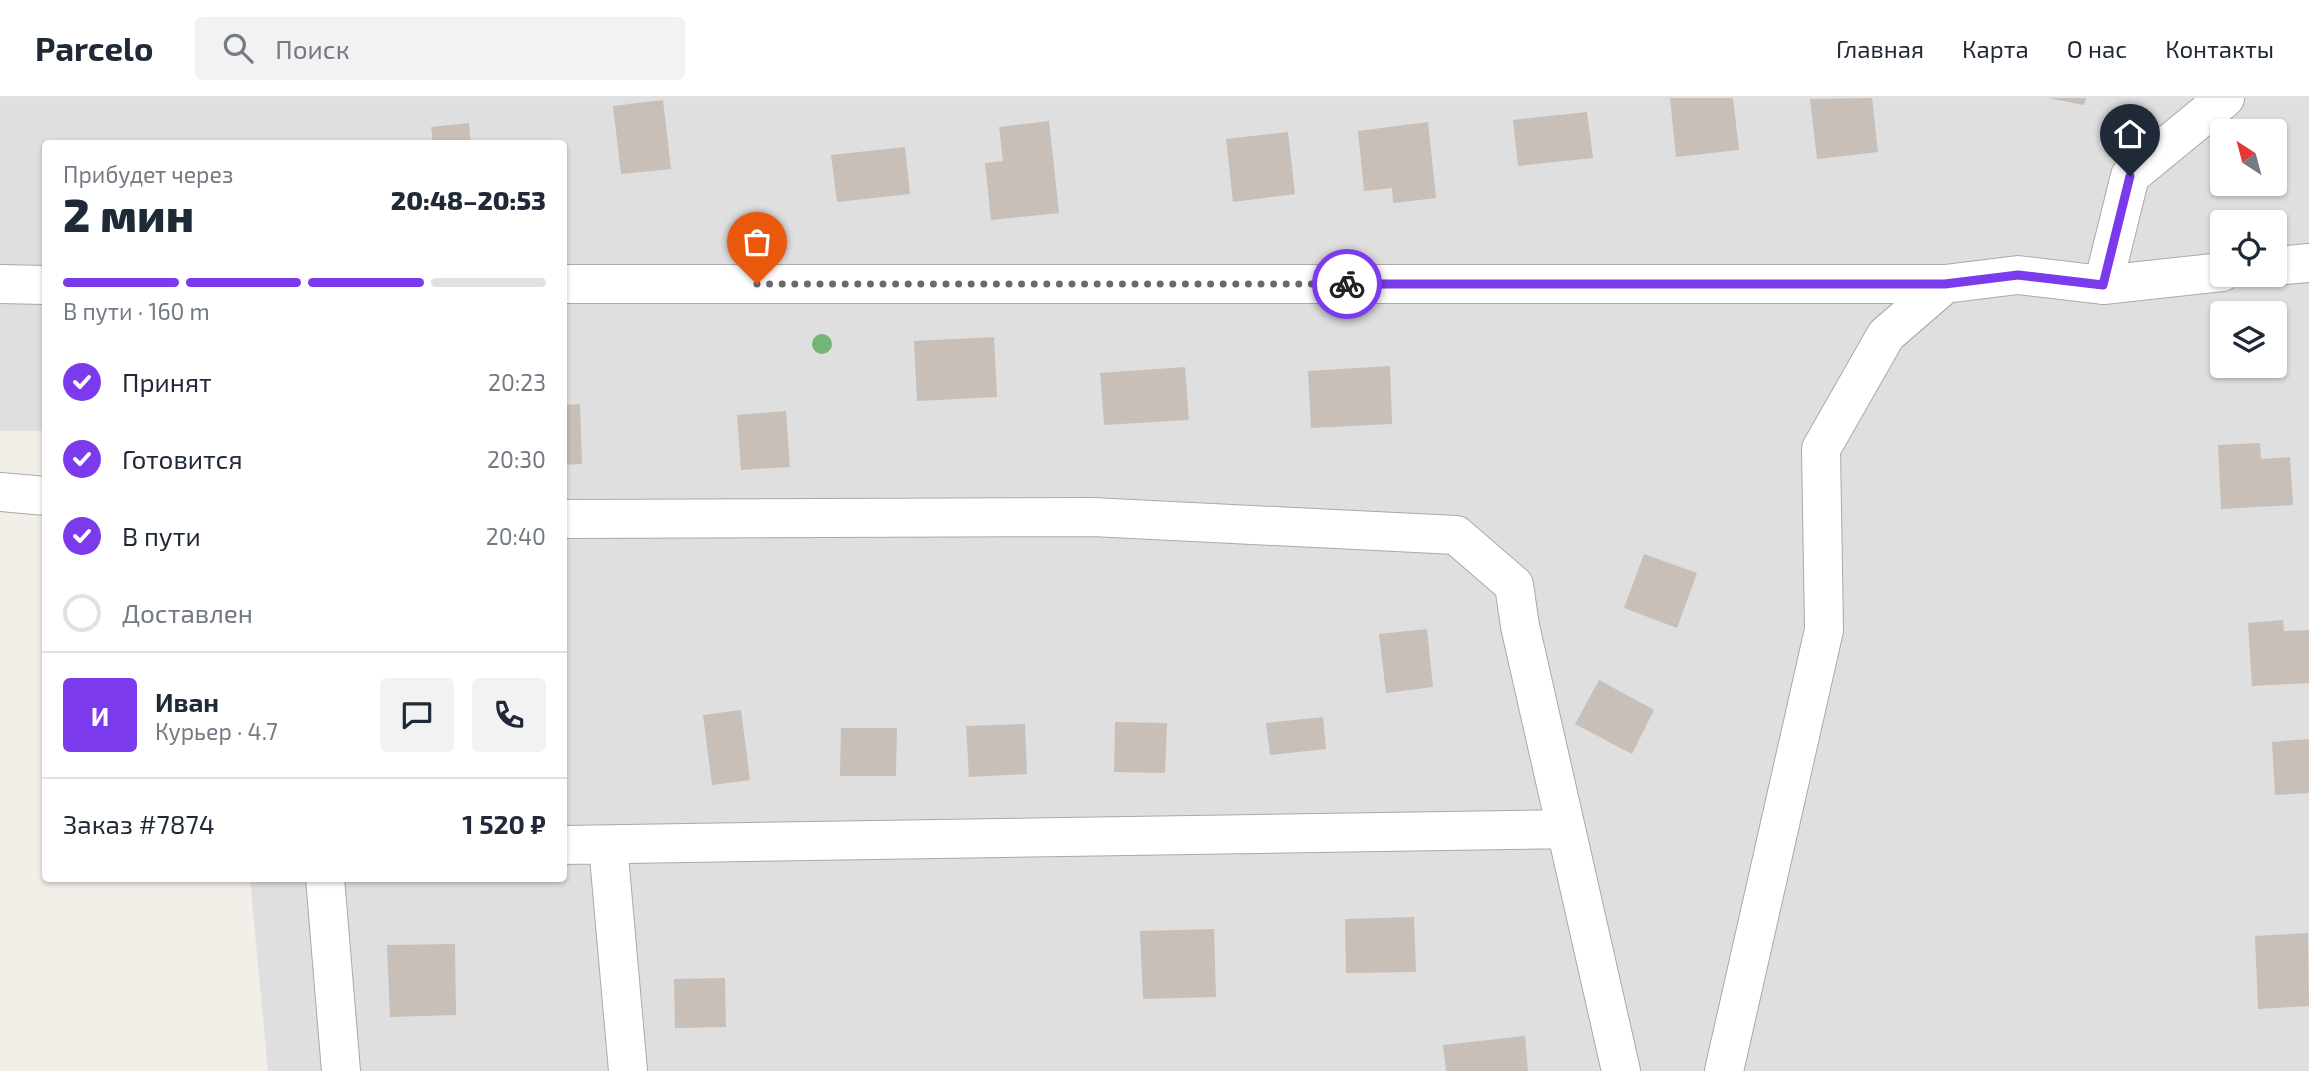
<!DOCTYPE html>
<html lang="ru">
<head>
<meta charset="utf-8">
<style>
	body { margin:0; font-family:"Exo 2",sans-serif; background:#f2f2f3; color:#1f2937; height:100vh; display:flex; flex-direction:column; font-size:26px; white-space:nowrap }
	* { box-sizing:border-box; margin:0 }
	p { font-size:23px; color:#747a83 }
	.icon { flex:none; width:38px; height:38px; fill:none; stroke:currentColor; stroke-width:2; stroke-linecap:round; stroke-linejoin:round }
	.map { position:relative; flex:1; overflow:hidden }
	.panel { position:absolute; left:42px; top:42px; width:525px; height:742px; display:flex; flex-direction:column; background:#fff; border-radius:7px; box-shadow:0 2px 5px #0004 }
	.panel>* { flex:none }
	.needle { width:46px; rotate:324deg }
	.buttons { position:absolute; left:2210px; top:21px; display:grid; gap:14px }
	.buttons a { display:grid; place-items:center; width:77px; height:77px; border-radius:7px; background:#fff; box-shadow:0 2px 5px #0004; font-size:35px }
	.pin { position:absolute; display:grid; place-items:center; width:60px; height:60px; color:#fff; margin:-72px -30px; border-radius:50% 50% 50% 0; rotate:-45deg; box-shadow:0 0 7px #0007 }
	.pin .icon { rotate:45deg }
	.courier { position:absolute; display:grid; place-items:center; width:70px; height:70px; margin:-35px; border:5px solid #7c3aed; border-radius:50%; background:#fff; color:#222; box-shadow:0 2px 9px #0007 }
	.head em { font-style:normal; font-weight:800 }
	.head div { display:flex; flex-direction:column-reverse }
	.head { display:flex; align-items:center; justify-content:space-between; height:119px; padding:0 21px }
	h1 { font-size:46px; font-weight:800; line-height:52px }
	.bar { display:grid; grid-template-columns:repeat(4,1fr); gap:10px 7px; align-content:center; height:84px; padding:0 21px }
	.bar i { height:9px; border-radius:5px; background:#e0e1e3 }
	.bar .current { background:#7c3aed }
	.bar p { grid-column:span 4 }
	.line { display:flex; align-items:center; gap:18px; padding:0 21px; border-top:2px solid #e0e1e3 }
	.line div { flex:1 }
	.round { display:grid; place-items:center; flex:none; width:74px; height:74px; border-radius:7px; background:#f2f2f3 }
	ol { padding:0 21px; list-style:none }
	li { display:flex; align-items:center; gap:21px; height:77px }
	li p { margin-inline-start:auto }
	li .icon { padding:7px; border-radius:50%; background:#7c3aed; color:#fff; stroke-width:4 }
	li:last-child { color:#747a83 }
	li i { width:38px; height:38px; border:4px solid #e0e1e3; border-radius:50% }
	header { display:flex; align-items:center; gap:42px; box-sizing:border-box; height:98px; padding:0 35px; background:#fff; border-bottom:2px solid #e0e1e3 }
	header strong { font-size:33px }
	nav { display:flex; gap:38px; margin-inline-start:auto; font-size:24px }
	.search { width:490px; height:63px; background:#f2f2f3; display:flex; align-items:center; gap:18px; box-sizing:border-box; padding:0 24px; border-radius:7px; color:#747a83; font-size:26px }
	.map>svg:first-child { display:block }
</style>
</head>
<body>
<header>
<strong>Parcelo</strong>
<div class="search"><svg class="icon" aria-label="search" viewBox="0 0 24 24"><circle cx="10" cy="10" r="6"/><path d="M15 15l6 6"/></svg>Поиск</div>
<nav><a>Главная</a><a>Карта</a><a>О нас</a><a>Контакты</a></nav>
</header>
<div class="map">
<svg width="2309" height="973" viewBox="0 0 2309 973">
	<rect width="100%" height="100%" fill="#f2efe9"/>
	<path fill="#e0dfdf" fill-rule="evenodd" d="M0,0H2309V973H268L250,781L564,780V46H46L45,333H0ZM2222,33H2275V86H2222ZM2222,124H2275V177H2222ZM2222,215H2275V268H2222Z"/>
	<path fill="#c7bfb8" d="M1670,0H1733L1739,52L1676,59Z
		M1872,0L1878,54L1817,61L1810,1Z
		M2048,0H2086L2084,7Z
		M663,2L671,71L621,76L613,8Z
		M1587,14L1593,60L1518,68L1513,22Z
		M1049,23L1059,115L991,122L985,65L1003,63L999,29Z
		M1428,24L1436,100L1393,105L1392,90L1364,93L1358,33Z
		M469,25L471,46H433L431,29Z
		M1288,34L1295,96L1233,104L1226,41Z
		M905,49L910,96L837,104L831,57Z
		M994,239L997,299L917,303L914,243Z
		M1390,268L1392,326L1311,330L1308,273Z
		M1185,269L1189,322L1104,327L1100,275Z
		M580,306L582,366L564,367V307Z
		M786,313L790,369L741,372L737,317Z
		M2260,345L2261,361L2290,359L2293,407L2221,411L2218,347Z
		M1644,456L1697,475L1677,530L1624,510Z
		M2283,522L2284,533L2309,532V585L2252,588L2248,525Z
		M1427,531L1433,589L1386,595L1379,536Z
		M1599,582L1654,612L1632,656L1575,626Z
		M741,612L750,682L712,687L703,617Z
		M1323,619L1326,651L1270,657L1266,625Z
		M1115,624L1167,625L1165,675L1114,674Z
		M1025,626L1027,676L969,679L966,628Z
		M841,630H897L896,678H840Z
		M2309,641V695L2275,697L2272,644Z
		M1414,819L1416,874L1346,875L1345,821Z
		M1214,831L1216,899L1143,901L1140,833Z
		M2308,835L2309,908L2258,911L2255,838Z
		M455,846L456,917L390,919L387,847Z
		M725,880L726,929L675,930L674,881Z
		M1525,938L1528,973H1446L1443,947Z"/>
	<g fill="none" stroke-linecap="round" stroke-linejoin="round">
		<g stroke="#a9a9a9" stroke-width="40">
			<path id="minor" d="M2275,168L2309,165
				M0,186L46,187
				M564,186H1945L2018,177L2103,187L2222,174
				M2103,187L2130,78L2225,0
				M0,394L46,398
				M564,421L1092,419L1456,437L1514,487L1520,528L1621,973
				M564,747L1566,731
				M608,747L628,973
				M325,780L341,973
				M1724,973L1824,532L1821,351L1886,237L1945,186"/>
		</g>
		<use href="#minor" stroke="#fff" stroke-width="38"/>
	</g>
	<circle fill="#74b475" cx="822" cy="246" r="10"/>
	<g fill="none" stroke-linecap="round" stroke-linejoin="round">
		<path stroke="#6b6a68" stroke-width="7" stroke-dasharray="0 12.6" d="M757,186H1347"/>
		<path stroke="#7c3aed" stroke-width="9" d="M1347,186H1945L2018,177L2103,187L2130,78"/>
	</g>
</svg>
<div class="buttons">
<a><svg class="needle" viewBox="-14 -14 28 28"><path d="M0-13l5 13h-10z" fill="#e53935"/><path d="M0 13l5-13h-10z" fill="#747a83"/></svg></a>
<a><svg class="icon" aria-label="locate" viewBox="0 0 24 24"><circle cx="12" cy="12" r="6"/><path d="M12 2v4M12 18v4M2 12h4M18 12h4"/></svg></a>
<a><svg class="icon" aria-label="layers" viewBox="0 0 24 24"><path d="M12 4l9 5-9 5-9-5zM3 14l9 5 9-5"/></svg></a>
</div>
<div class="pin" style="left:757px;top:186px;background:#ea580c"><svg class="icon" aria-label="bag" viewBox="0 0 24 24"><path d="M5 8h14l-1 12H6zM9 8a3 3 0 0 1 6 0"/></svg></div>
<div class="pin" style="left:2130px;top:78px;background:#1f2937"><svg class="icon" aria-label="home" viewBox="0 0 24 24"><path d="M3 11l9-7 9 7M6 9v11h12V9"/></svg></div>
<div class="courier" style="left:1347px;top:186px"><svg class="icon" aria-label="bike" viewBox="0 0 24 24"><circle cx="6" cy="16" r="4"/><circle cx="18" cy="16" r="4"/><path d="M6 16l4-8h5l3 8M10 8l3 8H6M13 5h3"/></svg></div>
<section class="panel">
<div class="head"><div><h1>2 мин</h1><p>Прибудет через</p></div><em>20:48–20:53</em></div>
<div class="bar"><i class="current"></i><i class="current"></i><i class="current"></i><i></i><p>В пути · 160 m</p></div>
<ol>
<li><svg class="icon" aria-label="check" viewBox="0 0 24 24"><path d="M5 12l5 5 9-10"/></svg>Принят<p>20:23</p></li>
<li><svg class="icon" aria-label="check" viewBox="0 0 24 24"><path d="M5 12l5 5 9-10"/></svg>Готовится<p>20:30</p></li>
<li><svg class="icon" aria-label="check" viewBox="0 0 24 24"><path d="M5 12l5 5 9-10"/></svg>В пути<p>20:40</p></li>
<li><i></i>Доставлен</li>
</ol>
<div class="line" style="height:126px"><b class="round" style="background:#7c3aed;color:#fff">И</b><div><b>Иван</b><p>Курьер · 4.7</p></div><a class="round"><svg class="icon" aria-label="chat" viewBox="0 0 24 24"><path d="M4 5h16v11H9l-5 4z"/></svg></a><a class="round"><svg class="icon" aria-label="phone" viewBox="0 0 24 24"><path d="M5 4h4l2 5-3 2q2 4 5 5l2-3 5 2v4C11 20 4 13 5 4z"/></svg></a></div>
<div class="line" style="height:91px"><div>Заказ #7874</div><b>1 520 ₽</b></div>
</section>
</div>
</body>
</html>
